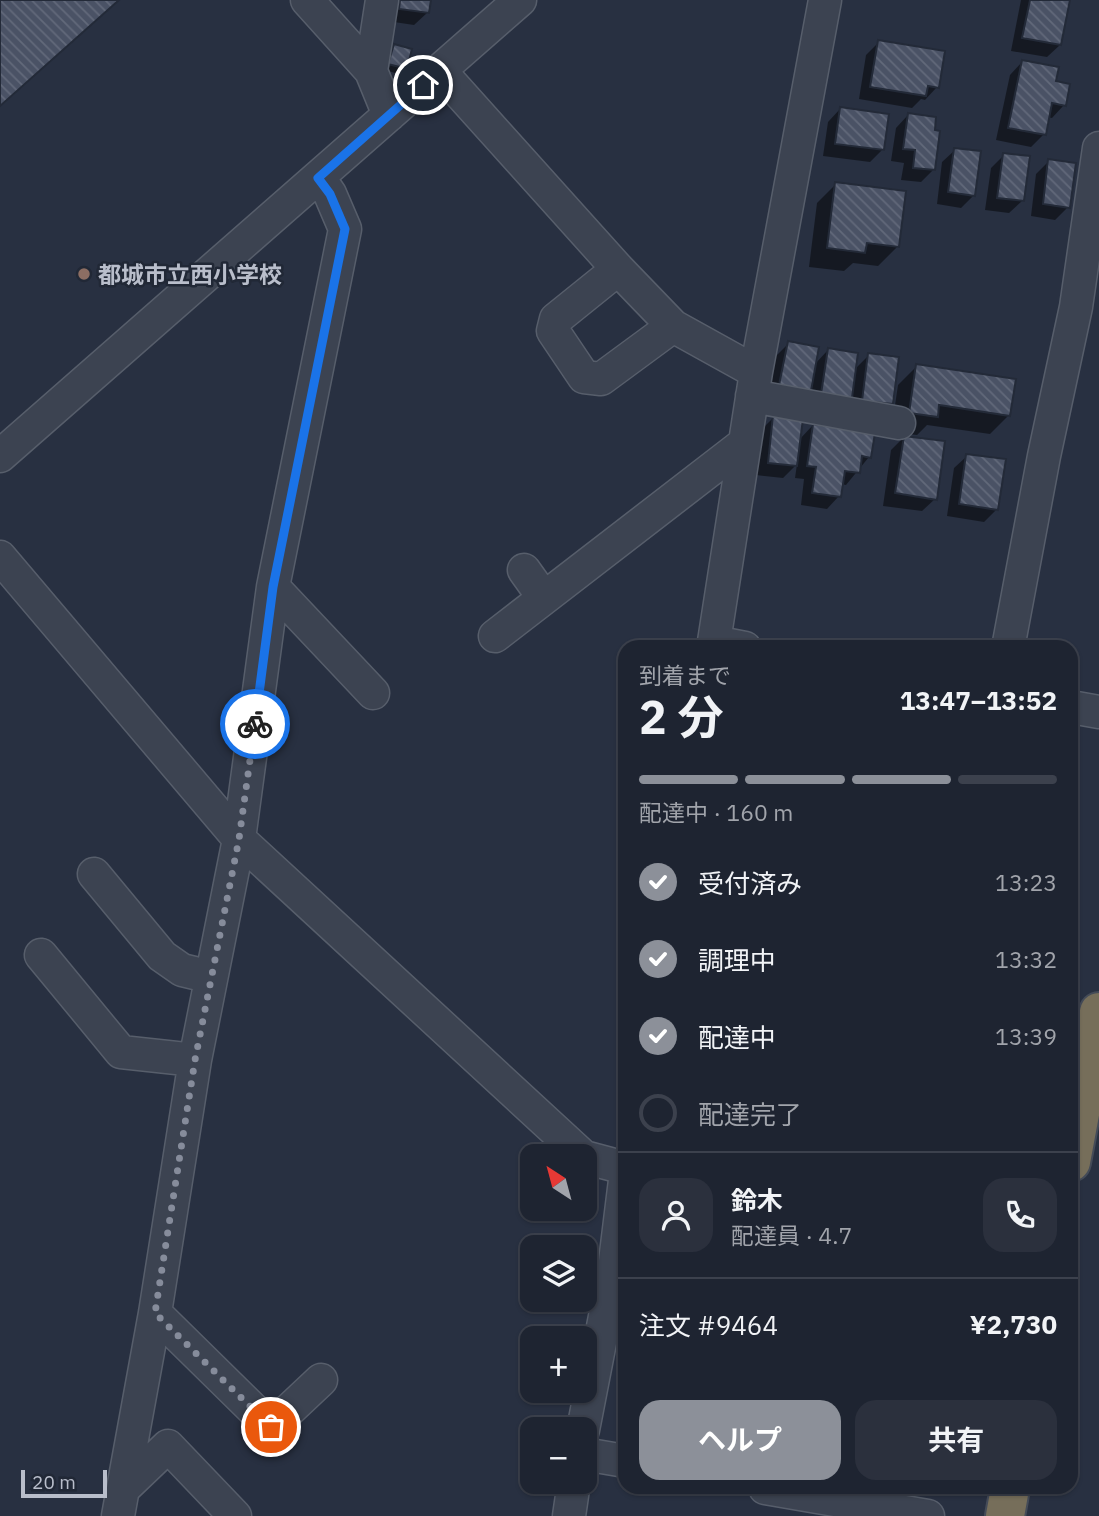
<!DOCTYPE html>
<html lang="ja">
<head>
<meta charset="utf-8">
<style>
	body { margin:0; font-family:"IBM Plex Sans","Noto Sans JP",sans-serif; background:#2b303d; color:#f1f3f6; height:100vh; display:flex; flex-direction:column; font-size:26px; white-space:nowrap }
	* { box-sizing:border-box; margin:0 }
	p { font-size:23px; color:#a1a4ab }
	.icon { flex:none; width:38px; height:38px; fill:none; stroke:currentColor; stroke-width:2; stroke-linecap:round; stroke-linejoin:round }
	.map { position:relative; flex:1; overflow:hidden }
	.sheet { position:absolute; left:618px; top:640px; width:460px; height:854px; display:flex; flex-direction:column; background:#1e2431; border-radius:21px; box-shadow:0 2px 5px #0004,0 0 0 2px #3c414d }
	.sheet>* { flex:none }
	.needle { width:46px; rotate:324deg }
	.tools { position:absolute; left:520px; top:1144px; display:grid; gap:14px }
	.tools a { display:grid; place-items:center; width:77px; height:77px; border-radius:14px; background:#1e2431; box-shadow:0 2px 5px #0004,0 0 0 2px #3c414d; font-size:35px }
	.scale { position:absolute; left:21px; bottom:18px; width:86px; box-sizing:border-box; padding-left:7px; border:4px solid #b9becb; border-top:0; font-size:19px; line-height:24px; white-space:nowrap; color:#b9becb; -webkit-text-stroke:5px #212836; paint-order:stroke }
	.pin { position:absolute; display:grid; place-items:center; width:60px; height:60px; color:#fff; margin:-30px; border:4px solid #fff; border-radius:50%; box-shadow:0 2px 7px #0007 }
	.courier { position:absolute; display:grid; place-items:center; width:70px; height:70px; margin:-35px; border:5px solid #1a73e8; border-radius:50%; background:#fff; color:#222; box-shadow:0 2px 9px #0007 }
	.headline em { font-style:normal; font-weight:700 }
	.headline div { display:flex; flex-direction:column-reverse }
	.headline { display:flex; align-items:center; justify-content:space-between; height:119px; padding:0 21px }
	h1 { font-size:46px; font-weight:700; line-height:52px }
	.bar { display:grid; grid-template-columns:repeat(4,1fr); gap:10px 7px; align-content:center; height:84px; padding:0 21px }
	.bar i { height:9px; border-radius:5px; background:#3c414d }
	.bar .on { background:#8c9099 }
	.bar p { grid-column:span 4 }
	.line { display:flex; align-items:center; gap:18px; padding:0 21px; border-top:2px solid #3c414d }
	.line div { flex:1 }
	.round { display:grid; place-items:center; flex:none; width:74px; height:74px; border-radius:21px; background:#2b303d }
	ol { padding:0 21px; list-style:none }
	li { display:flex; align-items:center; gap:21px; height:77px }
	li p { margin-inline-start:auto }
	li .icon { padding:7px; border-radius:50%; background:#8c9099; color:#fff; stroke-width:4 }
	li:last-child { color:#a1a4ab }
	li i { width:38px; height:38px; border:4px solid #3c414d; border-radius:50% }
	.primary-button { display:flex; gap:14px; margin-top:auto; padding:14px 21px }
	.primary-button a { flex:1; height:80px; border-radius:21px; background:#8c9099; color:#fff; font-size:28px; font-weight:700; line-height:80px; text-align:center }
	.primary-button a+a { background:#2b303d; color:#f1f3f6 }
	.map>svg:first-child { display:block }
</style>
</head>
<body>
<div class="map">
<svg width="1099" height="1516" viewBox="0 0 1099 1516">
	<defs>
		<pattern id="building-back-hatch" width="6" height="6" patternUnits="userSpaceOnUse" patternTransform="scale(1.75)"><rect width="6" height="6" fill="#4a5265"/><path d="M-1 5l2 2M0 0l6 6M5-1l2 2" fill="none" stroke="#62697a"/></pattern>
	</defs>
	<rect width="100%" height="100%" fill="#283041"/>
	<path fill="#0007" d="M390,0H429L427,13L414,25L387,21Z
		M1021,0H1068L1060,45L1047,57L1011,51Z
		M879,42L937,87L925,100L921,99L912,108L859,99L866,55Z
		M394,46L405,68L399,74L388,71L394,50L388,52Z
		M1022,62L1054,82L1064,105L1052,118L1047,117L1044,134L1031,147L996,140L1010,75Z
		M840,109L882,150L870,162L823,156L828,122Z
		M908,115L933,170L921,182L901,180L904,163L891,161L896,128Z
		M955,150L974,195L961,208L937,204L942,162Z
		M1004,155L1022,201L1009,213L985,210L991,168Z
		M1049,161L1068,207L1055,220L1031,216L1036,174Z
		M836,184L897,247L878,266L853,263L844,271L809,267L817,203Z
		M789,343L814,365L828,350L854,370L869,355L891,404L878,416L851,413L853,394L837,410L810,406L812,387L796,403L768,398L776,356Z
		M917,366L1009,415L990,434L927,425L917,435L891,432L898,385Z
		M774,417L799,440L813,425L869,457L846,485L841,484L839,496L827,509L801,505L804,479L795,478L797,464L783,478L756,475L761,430Z
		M904,437L935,499L922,511L883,506L891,450Z
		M967,456L997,509L984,522L947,516L954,468Z"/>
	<path fill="url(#building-back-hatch)" stroke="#232a38" stroke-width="2" d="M0,0H119L0,106Z
		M400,0H431L429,13L399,9Z
		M1030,0H1070L1061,45L1022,38Z
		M878,40L945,51L939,88L928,86L926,96L870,87Z
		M394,44L412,49L407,69L388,64Z
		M1022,60L1059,67L1056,81L1070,84L1066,106L1052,103L1046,135L1008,128Z
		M840,107L889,114L884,150L835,144Z
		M908,113L936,117L935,130L940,131L935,170L913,168L915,150L903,149Z
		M954,148L981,151L975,196L948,192Z
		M1003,153L1030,156L1024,201L997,198Z
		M1048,159L1076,163L1070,208L1043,204Z
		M835,182L906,191L899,247L867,243L865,253L827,248Z
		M788,341L819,347L811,391L779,385Z
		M828,348L858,353L852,398L821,394Z
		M868,353L899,357L893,404L862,401Z
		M916,364L1016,379L1010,416L939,405L938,417L909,413Z
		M773,415L803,419L797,466L768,463Z
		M813,424L875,433L871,458L862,456L860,473L845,471L841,497L812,493L816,467L807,466Z
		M904,436L945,441L937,500L895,493Z
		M966,454L1006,459L998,510L959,504Z"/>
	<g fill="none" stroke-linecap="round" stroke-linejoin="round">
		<g stroke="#575e6b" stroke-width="35">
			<path id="minor" d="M307,0L371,71
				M382,0L371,71L389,115
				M440,71L618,269L673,326L756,372
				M618,269L556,319L553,331L584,377L601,379L673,326
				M752,396L899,423
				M0,456L520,0
				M0,557L239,839L584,1157L625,1168
				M524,570L544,598
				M273,587L373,693
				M495,636L745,443
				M714,642L745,648
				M713,648L756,372L825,0
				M1008,648L1044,456L1076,307L1099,148
				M1071,707L1099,712
				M94,874L162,956L182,970L211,977
				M41,955L121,1052L195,1060
				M155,1313L271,1427L321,1380
				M583,1430L614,1270L625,1180
				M584,1454L625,1461
				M765,1488L928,1516
				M123,1489L168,1446L235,1516
				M118,1516L155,1313L195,1060L239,839L273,587L345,229L330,194L319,178
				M569,1516L574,1482"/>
		</g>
		<g stroke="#444b58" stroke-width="42">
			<path id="highway" d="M1071,1162L1099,1012
				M1005,1516L1010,1488"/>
		</g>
		<use href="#minor" stroke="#3c4351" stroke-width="32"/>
		<use href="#highway" stroke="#766e5a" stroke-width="38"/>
	</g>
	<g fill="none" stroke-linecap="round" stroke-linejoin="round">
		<path stroke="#868c9b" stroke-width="7" stroke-dasharray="0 12.6" d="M255,724L239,839L195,1060L155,1313L271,1427"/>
		<path stroke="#1a73e8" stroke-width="9" d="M255,724L273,587L345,229L330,194L318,178L423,85"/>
	</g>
	<circle fill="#8d6e63" stroke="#212836" stroke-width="2.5" cx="84" cy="274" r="7"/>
	<g text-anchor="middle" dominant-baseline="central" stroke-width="5" stroke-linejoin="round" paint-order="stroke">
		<g font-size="23" font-weight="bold" fill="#b9becb" stroke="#212836" text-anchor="start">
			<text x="98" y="274">都城市立西小学校</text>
		</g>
	</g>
</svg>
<div class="tools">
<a><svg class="needle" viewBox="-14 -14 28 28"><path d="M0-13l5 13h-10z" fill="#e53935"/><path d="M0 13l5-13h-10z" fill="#a1a4ab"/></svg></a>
<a><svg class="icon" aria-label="layers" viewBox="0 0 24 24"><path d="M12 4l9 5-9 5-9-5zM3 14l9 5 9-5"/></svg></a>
<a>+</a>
<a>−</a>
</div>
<div class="scale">20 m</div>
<div class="pin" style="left:271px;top:1427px;background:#ea580c"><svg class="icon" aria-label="bag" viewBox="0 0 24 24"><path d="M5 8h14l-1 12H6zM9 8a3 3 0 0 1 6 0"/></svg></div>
<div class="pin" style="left:423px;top:85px;background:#1f2937"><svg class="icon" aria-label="home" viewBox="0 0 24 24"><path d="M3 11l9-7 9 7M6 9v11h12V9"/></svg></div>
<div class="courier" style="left:255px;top:724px"><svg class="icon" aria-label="bike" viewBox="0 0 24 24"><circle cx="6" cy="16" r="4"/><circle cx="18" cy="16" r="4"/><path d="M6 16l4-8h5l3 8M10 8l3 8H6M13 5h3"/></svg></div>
<section class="sheet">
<div class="headline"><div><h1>2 分</h1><p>到着まで</p></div><em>13:47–13:52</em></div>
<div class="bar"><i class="on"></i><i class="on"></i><i class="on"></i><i></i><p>配達中 · 160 m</p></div>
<ol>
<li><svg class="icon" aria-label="check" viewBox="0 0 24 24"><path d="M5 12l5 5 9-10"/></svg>受付済み<p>13:23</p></li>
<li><svg class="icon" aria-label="check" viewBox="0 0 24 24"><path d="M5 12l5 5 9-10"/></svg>調理中<p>13:32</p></li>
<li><svg class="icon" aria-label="check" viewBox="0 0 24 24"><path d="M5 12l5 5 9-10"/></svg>配達中<p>13:39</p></li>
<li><i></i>配達完了</li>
</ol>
<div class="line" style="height:126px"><a class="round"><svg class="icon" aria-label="person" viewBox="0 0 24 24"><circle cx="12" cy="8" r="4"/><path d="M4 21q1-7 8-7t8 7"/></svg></a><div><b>鈴木</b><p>配達員 · 4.7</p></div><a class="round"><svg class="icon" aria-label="phone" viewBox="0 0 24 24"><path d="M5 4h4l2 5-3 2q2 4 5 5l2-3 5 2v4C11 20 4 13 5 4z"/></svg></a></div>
<div class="line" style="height:91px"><div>注文 #9464</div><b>¥2,730</b></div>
<div class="primary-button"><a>ヘルプ</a><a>共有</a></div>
</section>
</div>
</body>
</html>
